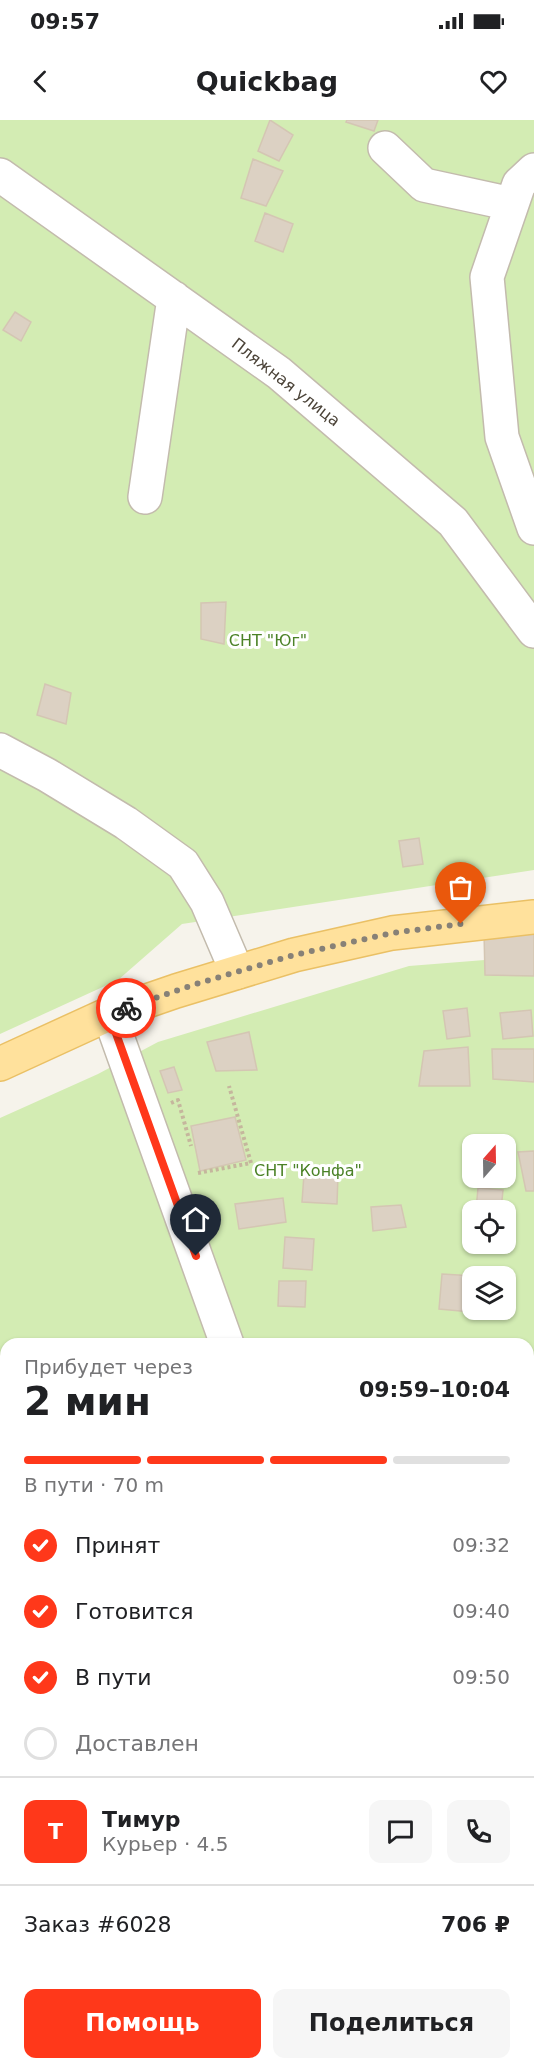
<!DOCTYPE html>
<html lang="ru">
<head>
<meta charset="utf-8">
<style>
	body { margin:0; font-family:"DejaVu Sans",sans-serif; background:#f6f6f6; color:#202124; height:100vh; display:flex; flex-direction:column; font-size:22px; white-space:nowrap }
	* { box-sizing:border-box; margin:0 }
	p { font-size:20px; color:#757577 }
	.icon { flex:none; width:33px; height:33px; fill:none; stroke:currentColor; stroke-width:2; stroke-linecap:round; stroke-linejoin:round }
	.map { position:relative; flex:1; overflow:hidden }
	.details { position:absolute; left:0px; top:1218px; width:534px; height:732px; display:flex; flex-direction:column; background:#fff; border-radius:18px 18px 0 0; box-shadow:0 2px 4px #0004 }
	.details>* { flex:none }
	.needle { width:39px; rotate:20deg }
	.fabs { position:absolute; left:462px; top:1014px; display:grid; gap:12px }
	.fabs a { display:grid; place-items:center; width:54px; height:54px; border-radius:12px; background:#fff; box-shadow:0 2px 4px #0004; font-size:30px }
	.pin { position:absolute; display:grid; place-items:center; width:51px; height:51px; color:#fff; margin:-62px -26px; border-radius:50% 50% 50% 0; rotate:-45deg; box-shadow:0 0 6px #0007 }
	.pin .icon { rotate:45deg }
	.courier { position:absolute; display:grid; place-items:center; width:60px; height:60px; margin:-30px; border:4px solid #ff381a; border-radius:50%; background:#fff; color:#222; box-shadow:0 2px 8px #0007 }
	.summary em { font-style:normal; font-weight:800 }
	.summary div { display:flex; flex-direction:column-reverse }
	.summary { display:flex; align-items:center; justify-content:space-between; height:102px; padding:0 24px }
	h1 { font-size:39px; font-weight:800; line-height:45px }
	.bar { display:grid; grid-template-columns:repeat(4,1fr); gap:9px 6px; align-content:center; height:72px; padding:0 24px }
	.bar i { height:8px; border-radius:4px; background:#e0e0e0 }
	.bar .selected { background:#ff381a }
	.bar p { grid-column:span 4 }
	.line { display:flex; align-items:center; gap:15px; padding:0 24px; border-top:2px solid #e0e0e0 }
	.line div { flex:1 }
	.round { display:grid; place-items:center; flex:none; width:63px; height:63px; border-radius:12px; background:#f6f6f6 }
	ol { padding:0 24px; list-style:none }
	li { display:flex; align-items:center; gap:18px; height:66px }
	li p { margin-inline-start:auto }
	li .icon { padding:6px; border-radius:50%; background:#ff381a; color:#fff; stroke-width:4 }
	li:last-child { color:#757577 }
	li i { width:33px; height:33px; border:3px solid #e0e0e0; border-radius:50% }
	.cta { display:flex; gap:12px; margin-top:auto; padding:12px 24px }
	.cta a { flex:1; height:69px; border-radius:12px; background:#ff381a; color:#fff; font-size:24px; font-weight:800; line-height:69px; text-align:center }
	.cta a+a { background:#f6f6f6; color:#202124 }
	.status { display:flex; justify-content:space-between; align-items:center; height:42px; padding:0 30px; background:#fff; direction:ltr }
	.status svg { height:16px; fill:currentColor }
	header { display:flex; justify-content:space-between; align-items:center; height:78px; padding:0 24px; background:#fff; font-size:27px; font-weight:800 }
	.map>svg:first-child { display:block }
</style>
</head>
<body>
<div class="status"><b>09:57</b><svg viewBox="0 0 49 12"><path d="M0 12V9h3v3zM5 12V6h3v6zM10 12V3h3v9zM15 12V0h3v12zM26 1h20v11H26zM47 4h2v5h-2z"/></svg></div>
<header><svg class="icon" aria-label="back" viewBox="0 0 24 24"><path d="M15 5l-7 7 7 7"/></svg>Quickbag<svg class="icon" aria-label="heart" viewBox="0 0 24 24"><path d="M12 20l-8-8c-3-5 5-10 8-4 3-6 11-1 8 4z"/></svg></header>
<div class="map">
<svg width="534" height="1950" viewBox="0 0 534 1950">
	<rect width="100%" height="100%" fill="#f6f3eb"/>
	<path fill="#d3ecb3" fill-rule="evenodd" d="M0,0H534V750L182,804L118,860L0,914Z
		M534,836V1950H0V998L98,954L158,922L409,846ZM472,1024H506V1058H472ZM472,1090H506V1124H472ZM472,1156H506V1190H472ZM6,1224H528V1944H6Z"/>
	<path fill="#dcd1c3" stroke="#d4c6b3" stroke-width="1.5" d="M270,0L293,15L279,41L258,31Z
		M347,0H378L374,11L346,2Z
		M253,39L283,51L266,86L241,78Z
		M265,93L293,104L283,132L255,121Z
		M15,192L31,202L21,221L3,210Z
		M226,482L224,524L201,519V483Z
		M45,564L71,573L66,604L37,595Z
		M419,718L423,744L403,747L399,721Z
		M484,813L534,814V856L485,855Z
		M467,888L470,916L447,919L443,891Z
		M531,890L533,916L503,919L500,893Z
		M249,912L257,950L216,951L207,922Z
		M468,927L470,966H419L424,931Z
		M492,929H534V962L493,959Z
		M174,947L182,970L168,973L160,951Z
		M235,997L246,1040L200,1051L191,1006Z
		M534,1031V1071H526L518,1032Z
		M304,1054L338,1055L337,1084L302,1082Z
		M478,1068L503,1070L501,1090H476Z
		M283,1078L286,1102L239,1109L235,1084Z
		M401,1085L406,1107L373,1111L371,1087Z
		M285,1117L314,1119L312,1150L283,1148Z
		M442,1154L474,1156L471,1192L439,1189Z
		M279,1161H306L305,1187L278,1186Z
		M528,1413H534V1459H528Z"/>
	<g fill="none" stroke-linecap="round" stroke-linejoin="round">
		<g stroke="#c3bbad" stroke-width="36">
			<path id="minor" d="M385,28L424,65L512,84
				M534,50L519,64L487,157L502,317L534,408
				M0,55L279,253L453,402L534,511
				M145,377L174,178
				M0,630L47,655L126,703L183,744L207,782L237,852
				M109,894L227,1224
				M366,1950L367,1944
				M529,1950L534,1942"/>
		</g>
		<g stroke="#eac065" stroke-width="36">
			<path id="major" d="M0,944L109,894L176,871L294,835L392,813L534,797"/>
		</g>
		<path stroke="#c5b69d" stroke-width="4" stroke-dasharray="3 3" stroke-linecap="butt" d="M171,983L178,980L191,1026
			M198,1053L251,1043L229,966"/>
		<use href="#minor" stroke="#fff" stroke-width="33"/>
		<use href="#major" stroke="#ffe19c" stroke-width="33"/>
	</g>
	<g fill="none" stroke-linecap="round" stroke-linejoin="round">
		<path stroke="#878177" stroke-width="6" stroke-dasharray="0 10.8" d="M126,888L196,864L294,835L392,813L461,804"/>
		<path stroke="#ff381a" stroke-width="8" d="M126,888L109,894L196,1136"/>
	</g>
	<g text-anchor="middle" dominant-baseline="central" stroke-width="6" stroke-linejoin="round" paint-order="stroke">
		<g font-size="16" fill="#4b4338" stroke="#fff">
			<text transform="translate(286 262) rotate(38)">Пляжная улица</text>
		</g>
		<g font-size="16" fill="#4b8227" stroke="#fff">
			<text x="268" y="520">СНТ "Юг"</text>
			<text x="308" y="1050">СНТ "Конфа"</text>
		</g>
	</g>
</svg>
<div class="fabs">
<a><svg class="needle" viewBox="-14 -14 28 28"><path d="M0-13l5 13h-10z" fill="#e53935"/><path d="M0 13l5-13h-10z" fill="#757577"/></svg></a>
<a><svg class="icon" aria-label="locate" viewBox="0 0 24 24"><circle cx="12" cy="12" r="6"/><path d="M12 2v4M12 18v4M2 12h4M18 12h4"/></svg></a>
<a><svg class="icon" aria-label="layers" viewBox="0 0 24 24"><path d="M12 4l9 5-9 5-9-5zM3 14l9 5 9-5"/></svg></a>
</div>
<div class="pin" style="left:461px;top:804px;background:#ea580c"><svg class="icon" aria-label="bag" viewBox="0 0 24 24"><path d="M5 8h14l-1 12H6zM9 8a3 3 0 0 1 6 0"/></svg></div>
<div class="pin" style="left:196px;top:1136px;background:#1f2937"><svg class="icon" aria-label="home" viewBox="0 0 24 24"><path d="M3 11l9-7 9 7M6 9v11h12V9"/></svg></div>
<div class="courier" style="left:126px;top:888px"><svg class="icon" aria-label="bike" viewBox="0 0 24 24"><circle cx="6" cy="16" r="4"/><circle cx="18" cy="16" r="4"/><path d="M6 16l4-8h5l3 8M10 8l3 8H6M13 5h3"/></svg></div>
<section class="details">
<div class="summary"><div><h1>2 мин</h1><p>Прибудет через</p></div><em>09:59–10:04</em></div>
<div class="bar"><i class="selected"></i><i class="selected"></i><i class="selected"></i><i></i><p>В пути · 70 m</p></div>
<ol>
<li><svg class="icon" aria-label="check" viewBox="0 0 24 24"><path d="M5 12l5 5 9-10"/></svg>Принят<p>09:32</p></li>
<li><svg class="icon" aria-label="check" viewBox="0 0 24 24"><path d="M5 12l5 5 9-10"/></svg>Готовится<p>09:40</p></li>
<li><svg class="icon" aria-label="check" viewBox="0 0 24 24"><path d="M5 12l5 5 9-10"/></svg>В пути<p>09:50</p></li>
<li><i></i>Доставлен</li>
</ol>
<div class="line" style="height:108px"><b class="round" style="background:#ff381a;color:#fff">Т</b><div><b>Тимур</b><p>Курьер · 4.5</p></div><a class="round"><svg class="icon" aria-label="chat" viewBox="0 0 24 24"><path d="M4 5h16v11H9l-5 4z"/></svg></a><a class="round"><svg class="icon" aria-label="phone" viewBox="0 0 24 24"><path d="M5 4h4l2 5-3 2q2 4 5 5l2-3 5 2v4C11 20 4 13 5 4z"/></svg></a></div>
<div class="line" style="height:78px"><div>Заказ #6028</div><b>706 ₽</b></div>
<div class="cta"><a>Помощь</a><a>Поделиться</a></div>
</section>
</div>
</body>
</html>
